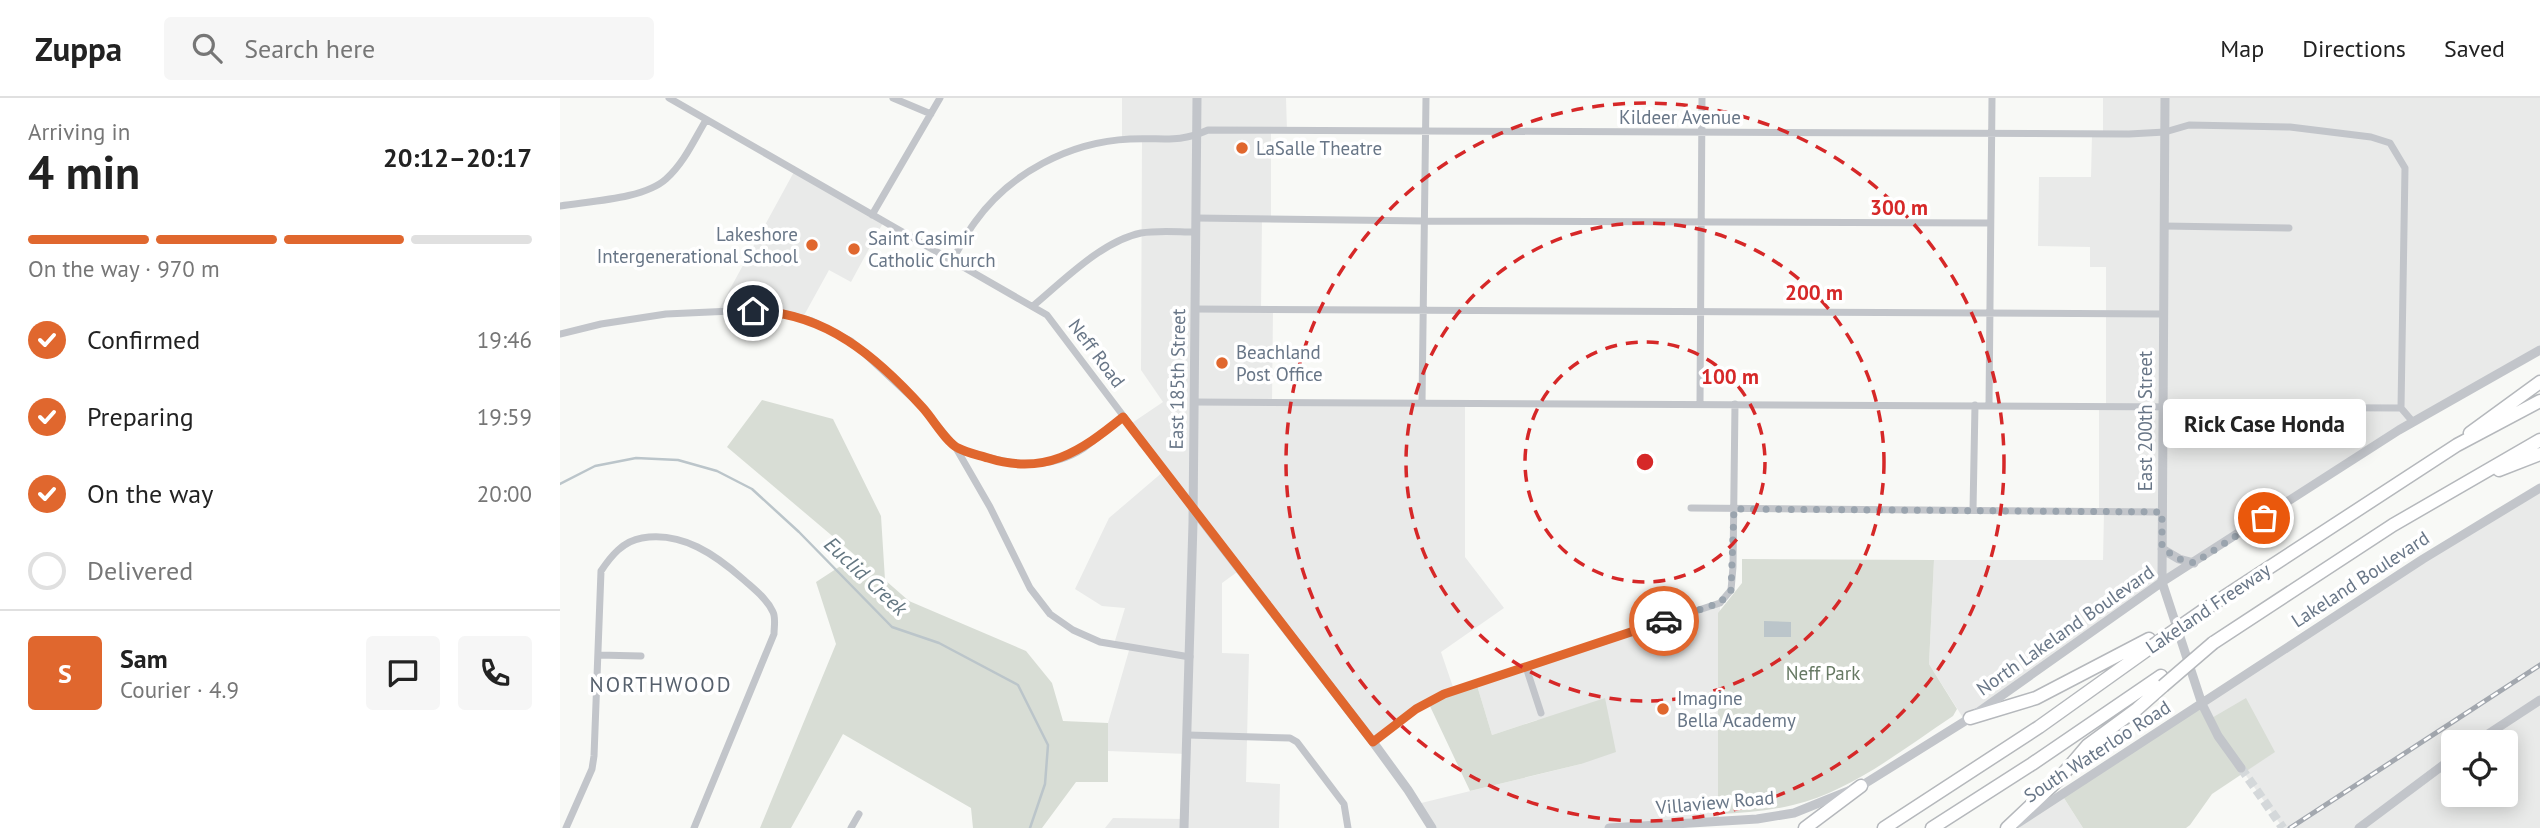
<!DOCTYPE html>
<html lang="en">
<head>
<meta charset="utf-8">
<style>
	body { margin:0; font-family:"PT Sans",sans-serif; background:#f6f6f6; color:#222; height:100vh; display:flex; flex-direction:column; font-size:26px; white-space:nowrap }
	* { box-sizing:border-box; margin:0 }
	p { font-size:23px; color:#767676 }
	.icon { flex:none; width:38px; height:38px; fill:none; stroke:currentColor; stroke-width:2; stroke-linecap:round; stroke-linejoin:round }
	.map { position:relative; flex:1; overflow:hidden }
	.drawer { display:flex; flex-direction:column; background:#fff; width:560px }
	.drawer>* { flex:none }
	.tools { position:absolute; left:1881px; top:632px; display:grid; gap:14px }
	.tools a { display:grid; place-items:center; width:77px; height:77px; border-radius:7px; background:#fff; box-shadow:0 4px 18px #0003; font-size:35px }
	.pin { position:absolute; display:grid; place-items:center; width:60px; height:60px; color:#fff; margin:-30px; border:4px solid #fff; border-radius:50%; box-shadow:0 2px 7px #0007 }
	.courier { position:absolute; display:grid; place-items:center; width:70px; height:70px; margin:-35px; border:5px solid #e0672e; border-radius:50%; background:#fff; color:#222; box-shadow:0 2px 9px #0007 }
	.bubble { position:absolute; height:49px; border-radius:7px; background:#fff; box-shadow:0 4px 18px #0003; font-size:23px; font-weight:700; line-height:49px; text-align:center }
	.summary em { font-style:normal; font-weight:700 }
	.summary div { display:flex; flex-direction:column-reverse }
	.summary { display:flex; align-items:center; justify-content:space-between; height:119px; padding:0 28px }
	h1 { font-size:46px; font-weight:700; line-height:52px }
	.bar { display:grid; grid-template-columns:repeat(4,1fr); gap:10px 7px; align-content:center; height:84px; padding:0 28px }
	.bar i { height:9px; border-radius:5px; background:#e0e0e0 }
	.bar .on { background:#e0672e }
	.bar p { grid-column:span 4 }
	.line { display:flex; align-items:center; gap:18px; padding:0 28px; border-top:2px solid #e0e0e0 }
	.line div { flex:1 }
	.round { display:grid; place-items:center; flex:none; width:74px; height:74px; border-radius:7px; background:#f6f6f6 }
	ol { padding:0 28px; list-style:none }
	li { display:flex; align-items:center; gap:21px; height:77px }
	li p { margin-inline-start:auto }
	li .icon { padding:7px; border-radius:50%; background:#e0672e; color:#fff; stroke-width:4 }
	li:last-child { color:#767676 }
	li i { width:38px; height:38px; border:4px solid #e0e0e0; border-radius:50% }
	header { display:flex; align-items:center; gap:42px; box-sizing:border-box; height:98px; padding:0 35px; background:#fff; border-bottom:2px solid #e0e0e0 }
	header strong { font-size:33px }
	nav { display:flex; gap:38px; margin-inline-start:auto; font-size:24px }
	.search { width:490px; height:63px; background:#f6f6f6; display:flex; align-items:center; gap:18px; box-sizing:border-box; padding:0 24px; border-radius:7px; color:#767676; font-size:26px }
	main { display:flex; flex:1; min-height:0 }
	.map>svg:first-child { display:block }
</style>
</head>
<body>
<header>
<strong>Zuppa</strong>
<div class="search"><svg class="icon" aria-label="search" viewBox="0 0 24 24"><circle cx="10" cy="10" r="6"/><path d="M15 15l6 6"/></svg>Search here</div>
<nav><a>Map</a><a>Directions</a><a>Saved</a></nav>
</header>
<main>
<section class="drawer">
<div class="summary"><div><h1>4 min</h1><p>Arriving in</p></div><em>20:12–20:17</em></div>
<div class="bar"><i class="on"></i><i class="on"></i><i class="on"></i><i></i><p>On the way · 970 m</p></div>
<ol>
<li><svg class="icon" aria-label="check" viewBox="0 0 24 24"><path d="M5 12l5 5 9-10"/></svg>Confirmed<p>19:46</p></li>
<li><svg class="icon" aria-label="check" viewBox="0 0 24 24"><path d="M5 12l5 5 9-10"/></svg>Preparing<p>19:59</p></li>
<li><svg class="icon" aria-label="check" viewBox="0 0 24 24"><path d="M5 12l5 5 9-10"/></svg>On the way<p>20:00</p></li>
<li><i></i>Delivered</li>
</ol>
<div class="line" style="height:126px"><b class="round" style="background:#e0672e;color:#fff">S</b><div><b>Sam</b><p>Courier · 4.9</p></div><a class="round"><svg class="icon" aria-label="chat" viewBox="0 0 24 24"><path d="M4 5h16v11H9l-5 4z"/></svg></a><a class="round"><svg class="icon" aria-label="phone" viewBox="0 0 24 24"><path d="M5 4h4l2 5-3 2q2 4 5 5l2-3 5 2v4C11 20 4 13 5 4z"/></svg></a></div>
</section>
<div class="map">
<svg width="1980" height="730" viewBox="0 0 1980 730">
	<rect width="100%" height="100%" fill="#f8f9f6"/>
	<path fill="#e9eae9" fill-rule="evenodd" d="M562,0H726L727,33H711V121H702L701,211L713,212L712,304L905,305V459L944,510L881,554L894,592L884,596L813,644L680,472L662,485V555L689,556L686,684L720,686L719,730H545L553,720L625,721L627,656L548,653V625L570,549L554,546L565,510L542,508L515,491L549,420L604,373L578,347L569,327L603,304L581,272L582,41H562Z
		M1543,0H1980V252L1839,332L1658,450L1405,623L1369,566L1374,462H1543L1544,414L1539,413V309L1546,308V169H1530V149L1478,148L1479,79H1531L1532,36L1543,35Z
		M235,72L324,123L291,184L269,172L242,221L215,213H158Z
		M1980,390V730H1723L1675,662L1642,606ZM1894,644H1946V696H1894Z
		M1160,505L1159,723L1048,730H872L857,706L1021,666L977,622L932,637L916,584Z
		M1502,697L1523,730H1451Z"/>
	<path fill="#d8ddd5" d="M202,302L273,321L321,418L325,482L349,503L466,553L492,585L503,623L548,625V684H516L482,730H413L411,710L283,636L231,730H200L276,546L256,484L296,458L167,349Z
		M1182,461L1374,462L1369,566L1397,611L1393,618C1343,651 1292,693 1233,707C1209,713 1183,715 1158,716V515L1182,485Z
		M916,584L932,637L1045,600L1056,654L1021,666L910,693L868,604Z
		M1686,600L1715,654L1652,696L1630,727L1626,730H1523L1502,697L1642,606L1650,621Z"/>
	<path fill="#bbc5ca" d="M1204,523L1231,524V539H1204Z"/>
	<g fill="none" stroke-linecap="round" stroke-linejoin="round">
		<path stroke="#bbc5ca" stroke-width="2.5" d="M0,386L35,368L76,360L118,362L157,373L192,391L239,434L332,529L379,545L458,587L488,647L485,686L470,730"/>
		<path stroke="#d4d8da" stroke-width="9" stroke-dasharray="9 4.5" stroke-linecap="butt" d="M1681,670L1723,730"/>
		<g stroke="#b5b8bc" stroke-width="15">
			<path id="motorway" d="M1910,335L1980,284
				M1939,372L1980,356
				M1644,512L1897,347L1980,303
				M1653,545L1833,427L1980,342
				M1410,620L1476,600L1589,541
				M1245,730L1301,688
				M1324,730L1479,629L1591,549
				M1372,730L1472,666L1601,578
				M1447,730L1498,682L1528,647L1577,611L1603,588"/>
		</g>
		<path stroke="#c2c5ca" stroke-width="7" d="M109,0L487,217L633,410
			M333,0L371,16
			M0,108C30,103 84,101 106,81C124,65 134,42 146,22
			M312,117L380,0
			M636,120L864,123L1430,125
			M1604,128L1729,130
			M393,161C400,149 406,136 415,124C450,75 509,44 570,41C602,39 617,46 648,32L1569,36L1605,34L1629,27L1730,29L1811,39L1830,45L1845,70L1841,310
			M473,208C503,183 542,143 581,135C598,132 618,134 635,134
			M635,211L1603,216
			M0,236L41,226L106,216L172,213H215L252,223L291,243L363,310L396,350L430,409L470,490L490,516L513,532L540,544L630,559
			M634,304L1841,310L1853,324
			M862,305L866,0
			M1140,306L1142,0
			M1429,308L1432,0
			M397,350C439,364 483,377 524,350C537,340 550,329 563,319
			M1131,410L1602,414
			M1413,412L1415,307
			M38,557L81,558
			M966,569L981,615
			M628,637L730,640L737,644L784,706L788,730
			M813,644L856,611L884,596L1160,505L1171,492L1173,469L1175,306
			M6,730L32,671L34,658L41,473C51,458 63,443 82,440C122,433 156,457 184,482C195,492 207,501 213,514C216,520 214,529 214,536L134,730
			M291,730L299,716"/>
		<path stroke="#c2c5ca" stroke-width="9" d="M1605,0L1602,484L1642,606L1658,638L1681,670
			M633,411L813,644L848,692L872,730
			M1602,451L1619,461L1634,465
			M1916,644L1980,602
			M1458,725L1863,461L1980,390
			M624,730L633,425L637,0
			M1049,730L1197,721L1234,715L1301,688L1410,620L1602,484L1839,332L1980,252
			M1799,730L1894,659"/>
		<use href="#motorway" stroke="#fff" stroke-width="12"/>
		<g stroke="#a3a8af" stroke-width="5">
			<path id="rail" d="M1730,730L1980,567"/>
		</g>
		<use href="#rail" stroke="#fff" stroke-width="2.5" stroke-dasharray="8" stroke-linecap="butt"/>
		<g stroke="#b5b8bc" stroke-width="15" stroke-linecap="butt">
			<path id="motorway-bridge" d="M1591,549L1644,512
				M1603,588L1653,545"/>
		</g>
		<use href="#motorway-bridge" stroke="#fff" stroke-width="12"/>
	</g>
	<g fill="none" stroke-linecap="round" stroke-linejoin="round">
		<path stroke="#9aa4ae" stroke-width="7" stroke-dasharray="0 12.6" d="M1104,523L1160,505L1171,492L1174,411L1602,414V450L1619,461L1634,465L1704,420"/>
		<path stroke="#e0672e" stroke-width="9" d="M193,213C265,214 317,259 363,310C373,321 386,344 398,350C407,355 419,357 428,360C485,378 520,354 563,319L813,644L856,611L884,596L1104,523"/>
	</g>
	<g fill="none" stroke="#d62828" stroke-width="3.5" stroke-dasharray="12 9">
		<circle cx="1085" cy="364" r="120"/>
		<circle cx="1085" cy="364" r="239"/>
		<circle cx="1085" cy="364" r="359"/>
	</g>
	<g fill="#e0672e" stroke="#fff" stroke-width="2.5">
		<circle cx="682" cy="50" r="7"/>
		<circle cx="252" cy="147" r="7"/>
		<circle cx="294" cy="151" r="7"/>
		<circle cx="662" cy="265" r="7"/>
		<circle cx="1103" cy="611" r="7"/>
	</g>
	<g text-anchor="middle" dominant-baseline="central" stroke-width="7" stroke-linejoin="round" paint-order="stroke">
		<g font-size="19" fill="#687687" stroke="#fff">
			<text x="1120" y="19">Kildeer Avenue</text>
			<text transform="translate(537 255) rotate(53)">Neff Road</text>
			<text transform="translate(617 281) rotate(-89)">East 185th Street</text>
			<text transform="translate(1585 323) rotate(-90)">East 200th Street</text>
			<text transform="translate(1800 481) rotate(-33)">Lakeland Boulevard</text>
			<text transform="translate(1648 510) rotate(-34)">Lakeland Freeway</text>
			<text transform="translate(1505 532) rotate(-35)">North Lakeland Boulevard</text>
			<text transform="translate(1537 653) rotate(-33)">South Waterloo Road</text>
			<text transform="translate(1155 704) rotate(-5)">Villaview Road</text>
		</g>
		<g font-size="19" fill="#687687" stroke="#fff" text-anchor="start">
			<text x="696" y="50">LaSalle Theatre</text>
			<text x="238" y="136" text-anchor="end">Lakeshore<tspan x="238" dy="22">Intergenerational School</tspan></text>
			<text x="308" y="140">Saint Casimir<tspan x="308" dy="22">Catholic Church</tspan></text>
			<text x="676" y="254">Beachland<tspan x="676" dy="22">Post Office</tspan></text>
			<text x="1117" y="600">Imagine<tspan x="1117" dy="22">Bella Academy</tspan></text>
		</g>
		<g font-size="19" fill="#667963" stroke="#fff">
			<text x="1263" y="575">Neff Park</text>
		</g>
		<g font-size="21" font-style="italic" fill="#647782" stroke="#fff">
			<text transform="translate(306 478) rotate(43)">Euclid Creek</text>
		</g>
		<g font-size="21" letter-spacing="2" fill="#56606c" stroke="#fff">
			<text x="101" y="586">NORTHWOOD</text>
		</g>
	</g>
	<circle cx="1085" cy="364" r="10" fill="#d62828" stroke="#fff" stroke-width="3.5"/>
	<g font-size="21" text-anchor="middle" font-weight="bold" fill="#d62828" stroke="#fff" stroke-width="7" stroke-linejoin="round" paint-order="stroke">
		<text x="1339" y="117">300 m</text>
		<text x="1254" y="202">200 m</text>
		<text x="1170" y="286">100 m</text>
	</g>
</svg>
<div class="tools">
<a><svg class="icon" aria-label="locate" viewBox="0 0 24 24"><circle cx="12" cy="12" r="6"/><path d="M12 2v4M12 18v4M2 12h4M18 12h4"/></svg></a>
</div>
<div class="pin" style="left:1704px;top:420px;background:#ea580c"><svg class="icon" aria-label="bag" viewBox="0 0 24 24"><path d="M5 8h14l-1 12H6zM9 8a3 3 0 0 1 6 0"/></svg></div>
<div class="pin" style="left:193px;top:213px;background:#1f2937"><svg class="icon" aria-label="home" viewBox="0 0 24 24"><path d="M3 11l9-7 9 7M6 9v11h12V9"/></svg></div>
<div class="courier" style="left:1104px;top:523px"><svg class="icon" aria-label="car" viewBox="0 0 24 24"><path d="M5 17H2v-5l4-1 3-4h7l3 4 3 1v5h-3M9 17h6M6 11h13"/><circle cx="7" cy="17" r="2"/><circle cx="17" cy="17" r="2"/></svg></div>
<div class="bubble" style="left:1603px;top:301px;width:203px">Rick Case Honda</div>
</div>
</main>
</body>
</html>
